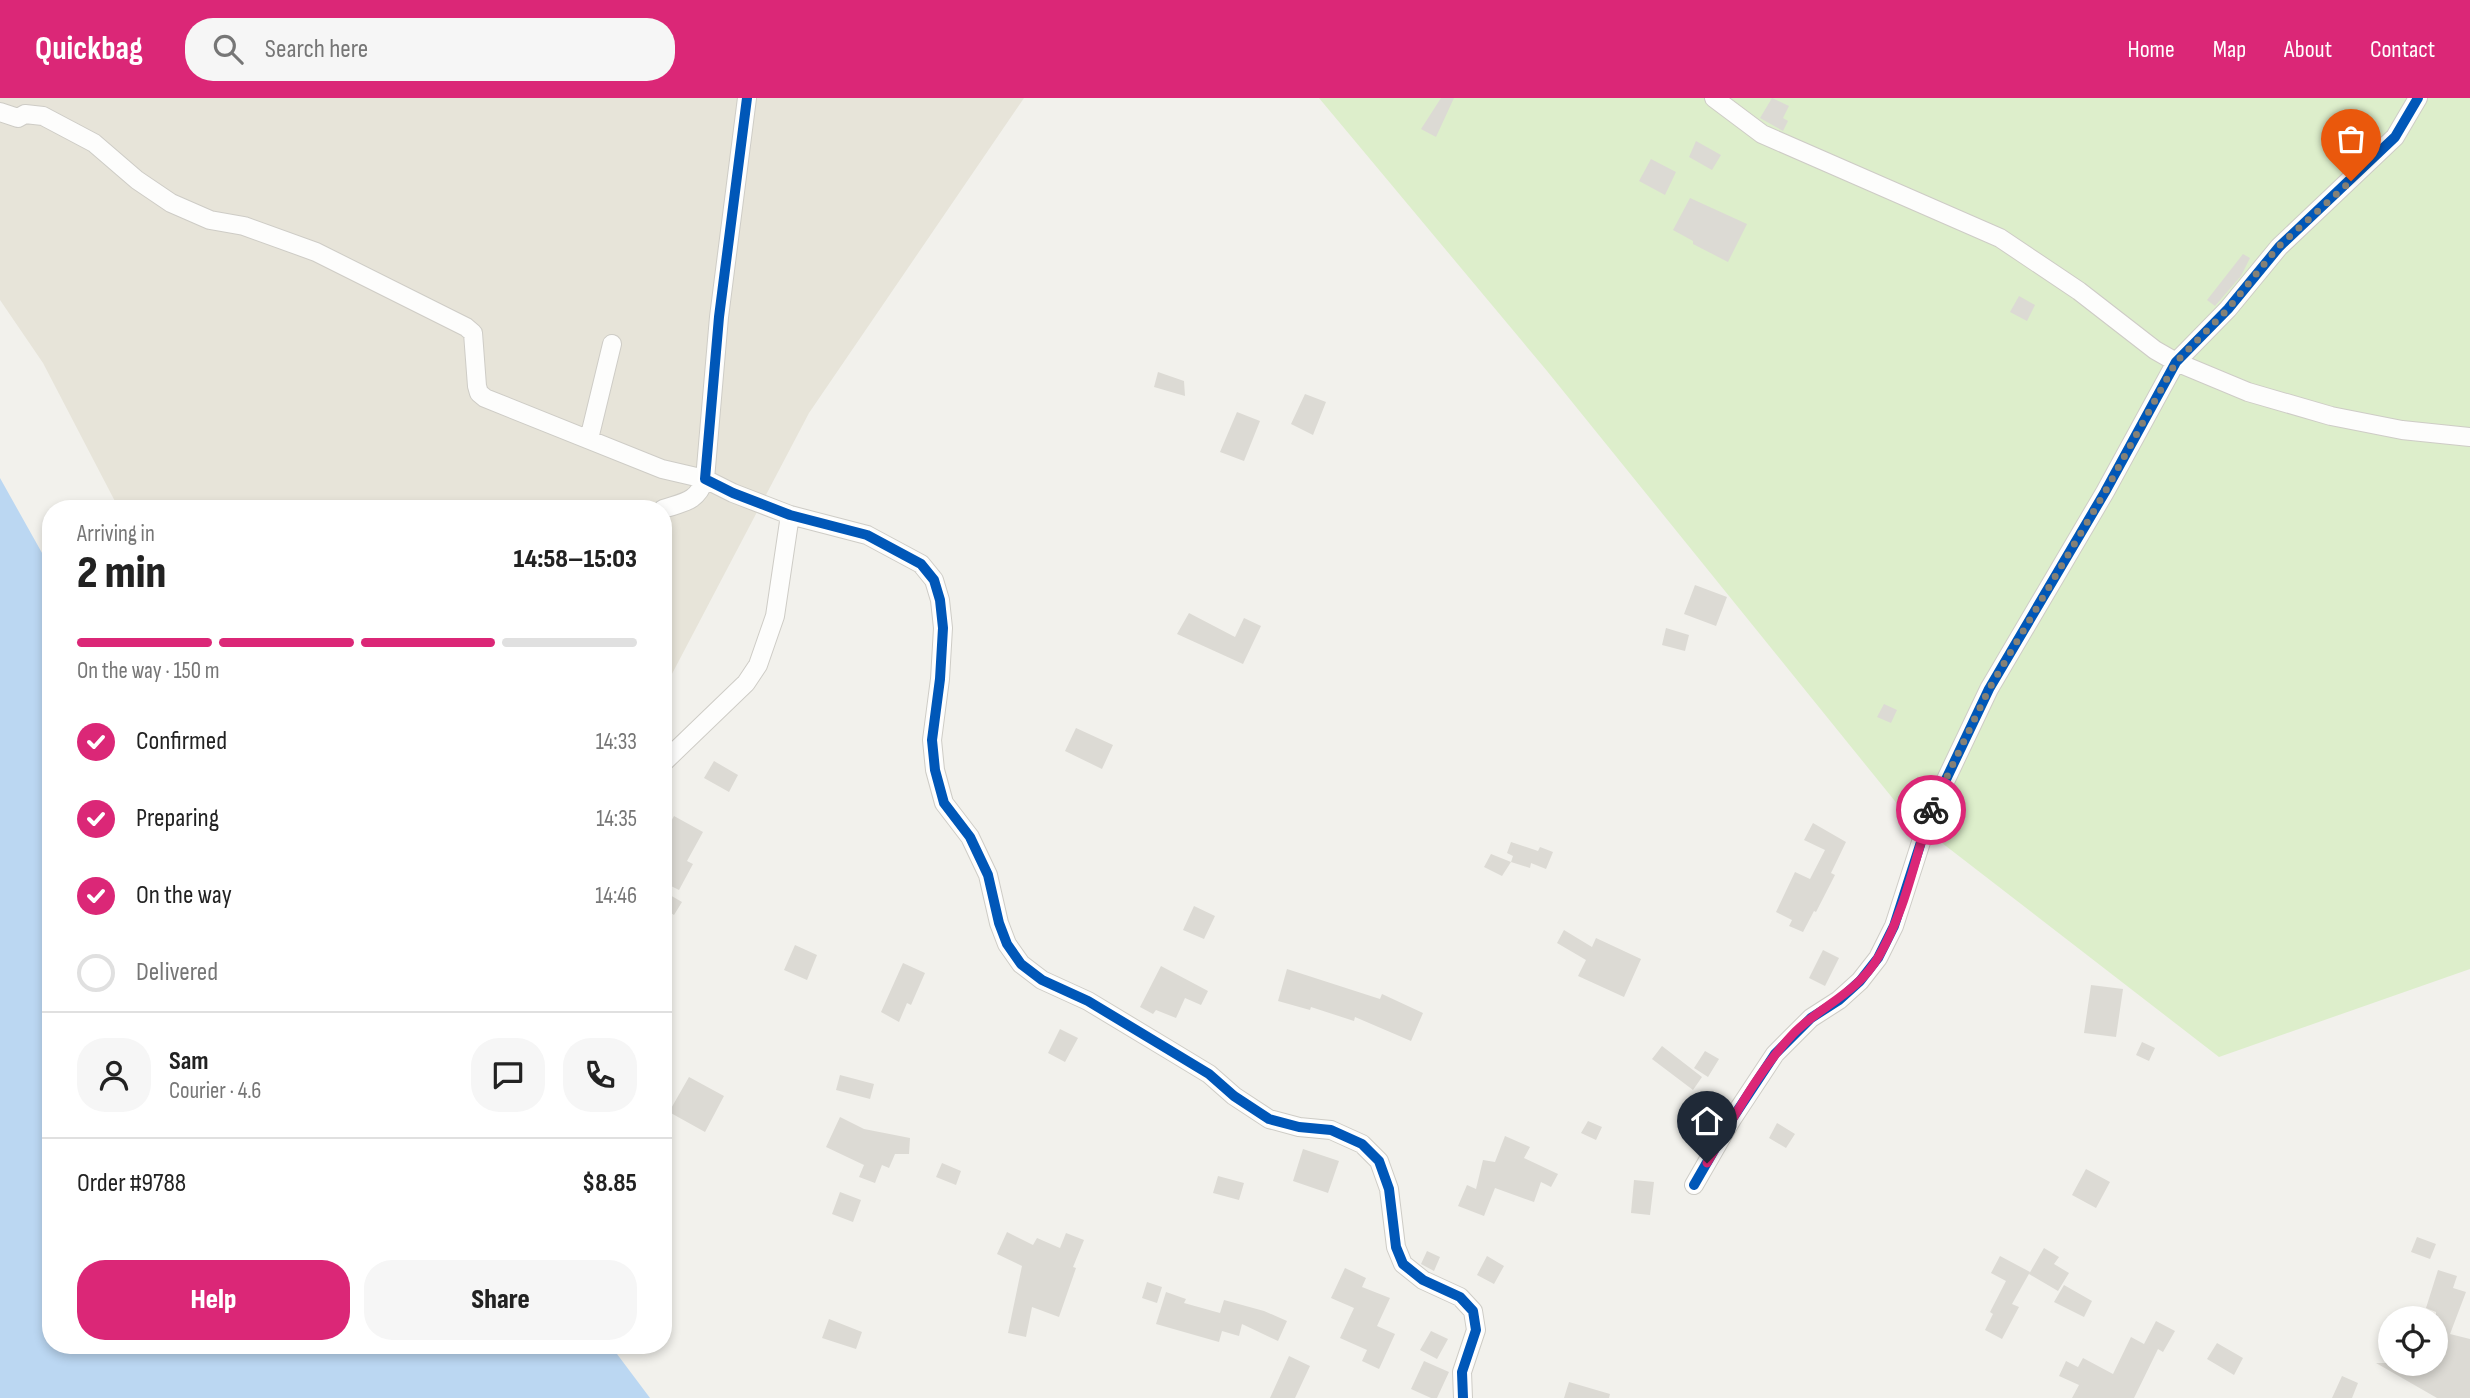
<!DOCTYPE html>
<html lang="en">
<head>
<meta charset="utf-8">
<style>
	body { margin:0; font-family:"Sofia Sans Condensed",sans-serif; background:#f6f6f6; color:#222; height:100vh; display:flex; flex-direction:column; font-size:26px; white-space:nowrap }
	* { box-sizing:border-box; margin:0 }
	p { font-size:23px; color:#767676 }
	.icon { flex:none; width:38px; height:38px; fill:none; stroke:currentColor; stroke-width:2; stroke-linecap:round; stroke-linejoin:round }
	.map { position:relative; flex:1; overflow:hidden }
	.sheet { position:absolute; left:42px; top:402px; width:630px; height:854px; display:flex; flex-direction:column; background:#fff; border-radius:28px; box-shadow:0 4px 10px #0003 }
	.sheet>* { flex:none }
	.tools { position:absolute; left:2378px; top:1208px; display:grid; gap:14px }
	.tools a { display:grid; place-items:center; width:70px; height:70px; border-radius:50%; background:#fff; box-shadow:0 4px 10px #0003; font-size:35px }
	.pin { position:absolute; display:grid; place-items:center; width:60px; height:60px; color:#fff; margin:-72px -30px; border-radius:50% 50% 50% 0; rotate:-45deg; box-shadow:0 0 7px #0007 }
	.pin .icon { rotate:45deg }
	.courier { position:absolute; display:grid; place-items:center; width:70px; height:70px; margin:-35px; border:5px solid #db2777; border-radius:50%; background:#fff; color:#222; box-shadow:0 2px 9px #0007 }
	.overview em { font-style:normal; font-weight:800 }
	.overview div { display:flex; flex-direction:column-reverse }
	.overview { display:flex; align-items:center; justify-content:space-between; height:119px; padding:0 35px }
	h1 { font-size:46px; font-weight:800; line-height:52px }
	.bar { display:grid; grid-template-columns:repeat(4,1fr); gap:10px 7px; align-content:center; height:84px; padding:0 35px }
	.bar i { height:9px; border-radius:5px; background:#e0e0e0 }
	.bar .on { background:#db2777 }
	.bar p { grid-column:span 4 }
	.line { display:flex; align-items:center; gap:18px; padding:0 35px; border-top:2px solid #e0e0e0 }
	.line div { flex:1 }
	.round { display:grid; place-items:center; flex:none; width:74px; height:74px; border-radius:28px; background:#f6f6f6 }
	ol { padding:0 35px; list-style:none }
	li { display:flex; align-items:center; gap:21px; height:77px }
	li p { margin-inline-start:auto }
	li .icon { padding:7px; border-radius:50%; background:#db2777; color:#fff; stroke-width:4 }
	li:last-child { color:#767676 }
	li i { width:38px; height:38px; border:4px solid #e0e0e0; border-radius:50% }
	.cta { display:flex; gap:14px; margin-top:auto; padding:14px 35px }
	.cta a { flex:1; height:80px; border-radius:28px; background:#db2777; color:#fff; font-size:28px; font-weight:800; line-height:80px; text-align:center }
	.cta a+a { background:#f6f6f6; color:#222 }
	header { display:flex; align-items:center; gap:42px; box-sizing:border-box; height:98px; padding:0 35px; background:#db2777; color:#fff }
	header strong { font-size:33px }
	nav { display:flex; gap:38px; margin-inline-start:auto; font-size:24px }
	.search { width:490px; height:63px; background:#f6f6f6; display:flex; align-items:center; gap:18px; box-sizing:border-box; padding:0 24px; border-radius:28px; color:#767676; font-size:26px }
	.map>svg:first-child { display:block }
</style>
</head>
<body>
<header>
<strong>Quickbag</strong>
<div class="search"><svg class="icon" aria-label="search" viewBox="0 0 24 24"><circle cx="10" cy="10" r="6"/><path d="M15 15l6 6"/></svg>Search here</div>
<nav><a>Home</a><a>Map</a><a>About</a><a>Contact</a></nav>
</header>
<div class="map">
<svg width="2470" height="1300" viewBox="0 0 2470 1300">
	<rect width="100%" height="100%" fill="#f2f1ec"/>
	<path fill="#e7e4d9" d="M0,0H1024L809,315L663,593V411H119L43,265L0,202Z"/>
	<path fill="#ddeecb" d="M1319,0H2470V871L2219,959L1907,718L1547,273Z"/>
	<path fill="#bbd7f2" d="M0,380L51,471V1248H611L650,1300H0Z"/>
	<path fill="#dcdad4" d="M1441,0H1454L1436,39L1421,31Z
		M1772,0L1789,8L1783,20L1788,23L1783,33L1760,20Z
		M1696,43L1721,57L1712,72L1689,59Z
		M1651,61L1676,74L1665,97L1639,83Z
		M1690,100L1747,126L1728,164L1693,146V143L1673,132Z
		M2243,156L2250,160L2241,178L2215,208L2207,202Z
		M2019,198L2035,207L2027,223L2010,214Z
		M1158,274L1184,283L1185,298L1154,289Z
		M1305,296L1326,304L1313,337L1291,326Z
		M1237,314L1260,323L1244,363L1220,354Z
		M1695,487L1727,499L1716,528L1684,516Z
		M1189,515L1235,539L1244,520L1261,528L1243,566L1177,536Z
		M1666,530L1689,537L1685,553L1662,547Z
		M1884,606L1897,612L1891,625L1877,619Z
		M1076,630L1113,647L1102,671L1065,653Z
		M714,663L738,677L729,694L704,680Z
		M674,718L703,734L687,763L693,766L679,792L663,784V738Z
		M1813,725L1846,744L1831,775L1835,777L1816,814L1814,813L1803,834L1789,828L1792,822L1776,814L1795,774L1810,781L1825,752L1804,742Z
		M1511,744L1538,753L1540,749L1553,754L1546,771L1531,765L1530,770L1511,764L1513,758L1507,755Z
		M1491,756L1511,764L1502,778L1484,769Z
		M663,793L682,804L674,817L663,810Z
		M1194,808L1215,818L1204,841L1183,832Z
		M1564,832L1592,849L1596,840L1641,861L1624,899L1578,878L1586,862L1557,845Z
		M795,847L817,857L807,882L784,872Z
		M1823,852L1839,860L1825,888L1809,880Z
		M903,865L925,875L911,907L907,905L899,924L881,914Z
		M1161,868L1208,893L1201,907L1185,900L1176,920L1156,912L1153,916L1140,909Z
		M1287,871L1380,901L1382,896L1423,915L1411,943L1355,919L1354,923L1311,909L1310,912L1278,903Z
		M2091,887L2123,891L2116,939L2084,935Z
		M1060,931L1078,940L1065,964L1048,955Z
		M2142,944L2155,950L2149,963L2136,957Z
		M1662,948L1702,979L1693,992L1652,961Z
		M1705,953L1719,961L1708,979L1694,970Z
		M840,977L874,986L870,1001L836,992Z
		M689,979L724,998L705,1034L669,1014Z
		M840,1019L864,1031L910,1040L909,1056H895L889,1070L882,1067L875,1085L859,1079L864,1067L826,1049Z
		M1588,1023L1602,1029L1596,1042L1581,1035Z
		M1777,1025L1795,1036L1786,1050L1769,1040Z
		M1505,1038L1530,1049L1524,1060L1558,1076L1551,1089L1541,1084L1534,1104L1495,1090L1484,1118L1458,1108L1467,1087L1476,1091L1483,1062L1495,1064Z
		M1303,1051L1339,1063L1328,1095L1293,1083Z
		M942,1065L961,1073L956,1087L936,1079Z
		M2086,1071L2110,1084L2096,1110L2072,1097Z
		M1218,1078L1244,1085L1239,1102L1213,1095Z
		M1634,1082L1654,1084L1650,1117L1631,1115Z
		M840,1094L861,1102L853,1124L832,1116Z
		M1007,1134L1033,1147L1037,1140L1060,1150L1066,1135L1084,1142L1073,1169L1076,1170L1059,1219L1032,1209L1026,1239L1008,1235L1022,1168L997,1156Z
		M2417,1139L2436,1146L2430,1161L2411,1154Z
		M2044,1150L2059,1159L2054,1166L2069,1175L2058,1193L2029,1176Z
		M1427,1153L1440,1159L1434,1173L1421,1166Z
		M1487,1158L1504,1168L1494,1186L1477,1177Z
		M2000,1158L2030,1174L2012,1206L2019,1209L2002,1241L1985,1232L1993,1216L1990,1214L2006,1183L1991,1175Z
		M1345,1170L1366,1180L1362,1189L1390,1200L1377,1228L1395,1236L1379,1271L1362,1263L1367,1252L1340,1240L1354,1210L1331,1200Z
		M2438,1172L2457,1178L2453,1190L2466,1194L2450,1236L2470,1241V1300H2437L2376,1265H2436V1214L2426,1210Z
		M1147,1184L1162,1189L1157,1205L1142,1200Z
		M2064,1187L2092,1203L2084,1219L2054,1204Z
		M1166,1194L1186,1201L1184,1205L1220,1215L1224,1202L1264,1213L1287,1223L1278,1243L1242,1226L1239,1238L1222,1233L1219,1244L1156,1226Z
		M829,1221L862,1234L856,1251L822,1240Z
		M2156,1223L2175,1233L2163,1254L2158,1251L2134,1300H2072L2079,1287L2059,1278L2066,1263L2078,1269L2083,1260L2113,1276L2131,1239L2144,1246Z
		M1431,1233L1448,1241L1437,1261L1420,1252Z
		M2217,1245L2243,1260L2234,1277L2207,1261Z
		M1289,1258L1310,1268L1295,1300H1270Z
		M1424,1263L1449,1274L1437,1300H1431L1411,1291Z
		M2342,1278L2358,1285L2352,1300H2332Z
		M1569,1284L1610,1296L1609,1300H1564Z"/>
	<g fill="none" stroke-linecap="round" stroke-linejoin="round">
		<g stroke="#ceccc6" stroke-width="20">
			<path id="street" d="M747,0L719,219L705,381L733,395L790,417L867,437L921,466L934,482L940,502L943,530L940,581L932,642L935,672L944,705L970,739L988,777L999,825L1007,846L1021,866L1042,882L1088,903L1166,950L1209,976L1234,998L1269,1021L1299,1029L1331,1032L1362,1046L1379,1063L1389,1091L1396,1149L1403,1166L1423,1182L1460,1199L1473,1213L1476,1232L1462,1274L1463,1300
				M1714,0L1762,36L2000,140L2079,193L2155,252L2176,264L2248,294L2331,318L2402,332L2470,339
				M0,14L18,20L25,16L43,18L94,45L137,82L171,105L210,122L244,128L316,154L466,229L473,235L477,288L479,295L485,300L662,371L705,381C697,404 684,404 663,411
				M589,341L612,246
				M663,665L746,585L758,567L775,518L790,417
				M1694,1087L1732,1021L1775,956L1811,920L1839,902L1860,883L1878,860L1894,828L1931,713L1989,591L2105,394L2176,264L2228,211L2279,149L2395,39L2418,0"/>
		</g>
		<use href="#street" stroke="#fdfdfc" stroke-width="18"/>
		<g stroke="#fff" stroke-width="15">
			<path id="cycleway" d="M747,0L719,219L705,381L733,395L790,417L867,437L921,466L934,482L940,502L943,530L940,581L932,642L935,672L944,705L970,739L988,777L999,825L1007,846L1021,866L1042,882L1088,903L1166,950L1209,976L1234,998L1269,1021L1299,1029L1331,1032L1362,1046L1379,1063L1389,1091L1396,1149L1403,1166L1423,1182L1460,1199L1473,1213L1476,1232L1462,1274L1463,1300
				M1694,1087L1732,1021L1775,956L1811,920L1839,902L1860,883L1878,860L1894,828L1931,713L1989,591L2105,394L2176,264L2228,211L2279,149L2395,39L2418,0"/>
		</g>
		<use href="#cycleway" stroke="#0057b8" stroke-width="10"/>
	</g>
	<g fill="none" stroke-linecap="round" stroke-linejoin="round">
		<path stroke="#858176" stroke-width="7" stroke-dasharray="0 12.6" d="M1931,712L1989,591L2105,394L2176,264L2228,211L2278,149L2351,83"/>
		<path stroke="#db2777" stroke-width="9" d="M1707,1065C1733,1021 1758,973 1793,936C1821,907 1857,896 1879,858C1905,814 1915,760 1931,712"/>
	</g>
</svg>
<div class="tools">
<a><svg class="icon" aria-label="locate" viewBox="0 0 24 24"><circle cx="12" cy="12" r="6"/><path d="M12 2v4M12 18v4M2 12h4M18 12h4"/></svg></a>
</div>
<div class="pin" style="left:2351px;top:83px;background:#ea580c"><svg class="icon" aria-label="bag" viewBox="0 0 24 24"><path d="M5 8h14l-1 12H6zM9 8a3 3 0 0 1 6 0"/></svg></div>
<div class="pin" style="left:1707px;top:1065px;background:#1f2937"><svg class="icon" aria-label="home" viewBox="0 0 24 24"><path d="M3 11l9-7 9 7M6 9v11h12V9"/></svg></div>
<div class="courier" style="left:1931px;top:712px"><svg class="icon" aria-label="bike" viewBox="0 0 24 24"><circle cx="6" cy="16" r="4"/><circle cx="18" cy="16" r="4"/><path d="M6 16l4-8h5l3 8M10 8l3 8H6M13 5h3"/></svg></div>
<section class="sheet">
<div class="overview"><div><h1>2 min</h1><p>Arriving in</p></div><em>14:58–15:03</em></div>
<div class="bar"><i class="on"></i><i class="on"></i><i class="on"></i><i></i><p>On the way · 150 m</p></div>
<ol>
<li><svg class="icon" aria-label="check" viewBox="0 0 24 24"><path d="M5 12l5 5 9-10"/></svg>Confirmed<p>14:33</p></li>
<li><svg class="icon" aria-label="check" viewBox="0 0 24 24"><path d="M5 12l5 5 9-10"/></svg>Preparing<p>14:35</p></li>
<li><svg class="icon" aria-label="check" viewBox="0 0 24 24"><path d="M5 12l5 5 9-10"/></svg>On the way<p>14:46</p></li>
<li><i></i>Delivered</li>
</ol>
<div class="line" style="height:126px"><a class="round"><svg class="icon" aria-label="person" viewBox="0 0 24 24"><circle cx="12" cy="8" r="4"/><path d="M4 21q1-7 8-7t8 7"/></svg></a><div><b>Sam</b><p>Courier · 4.6</p></div><a class="round"><svg class="icon" aria-label="chat" viewBox="0 0 24 24"><path d="M4 5h16v11H9l-5 4z"/></svg></a><a class="round"><svg class="icon" aria-label="phone" viewBox="0 0 24 24"><path d="M5 4h4l2 5-3 2q2 4 5 5l2-3 5 2v4C11 20 4 13 5 4z"/></svg></a></div>
<div class="line" style="height:91px"><div>Order #9788</div><b>$8.85</b></div>
<div class="cta"><a>Help</a><a>Share</a></div>
</section>
</div>
</body>
</html>
